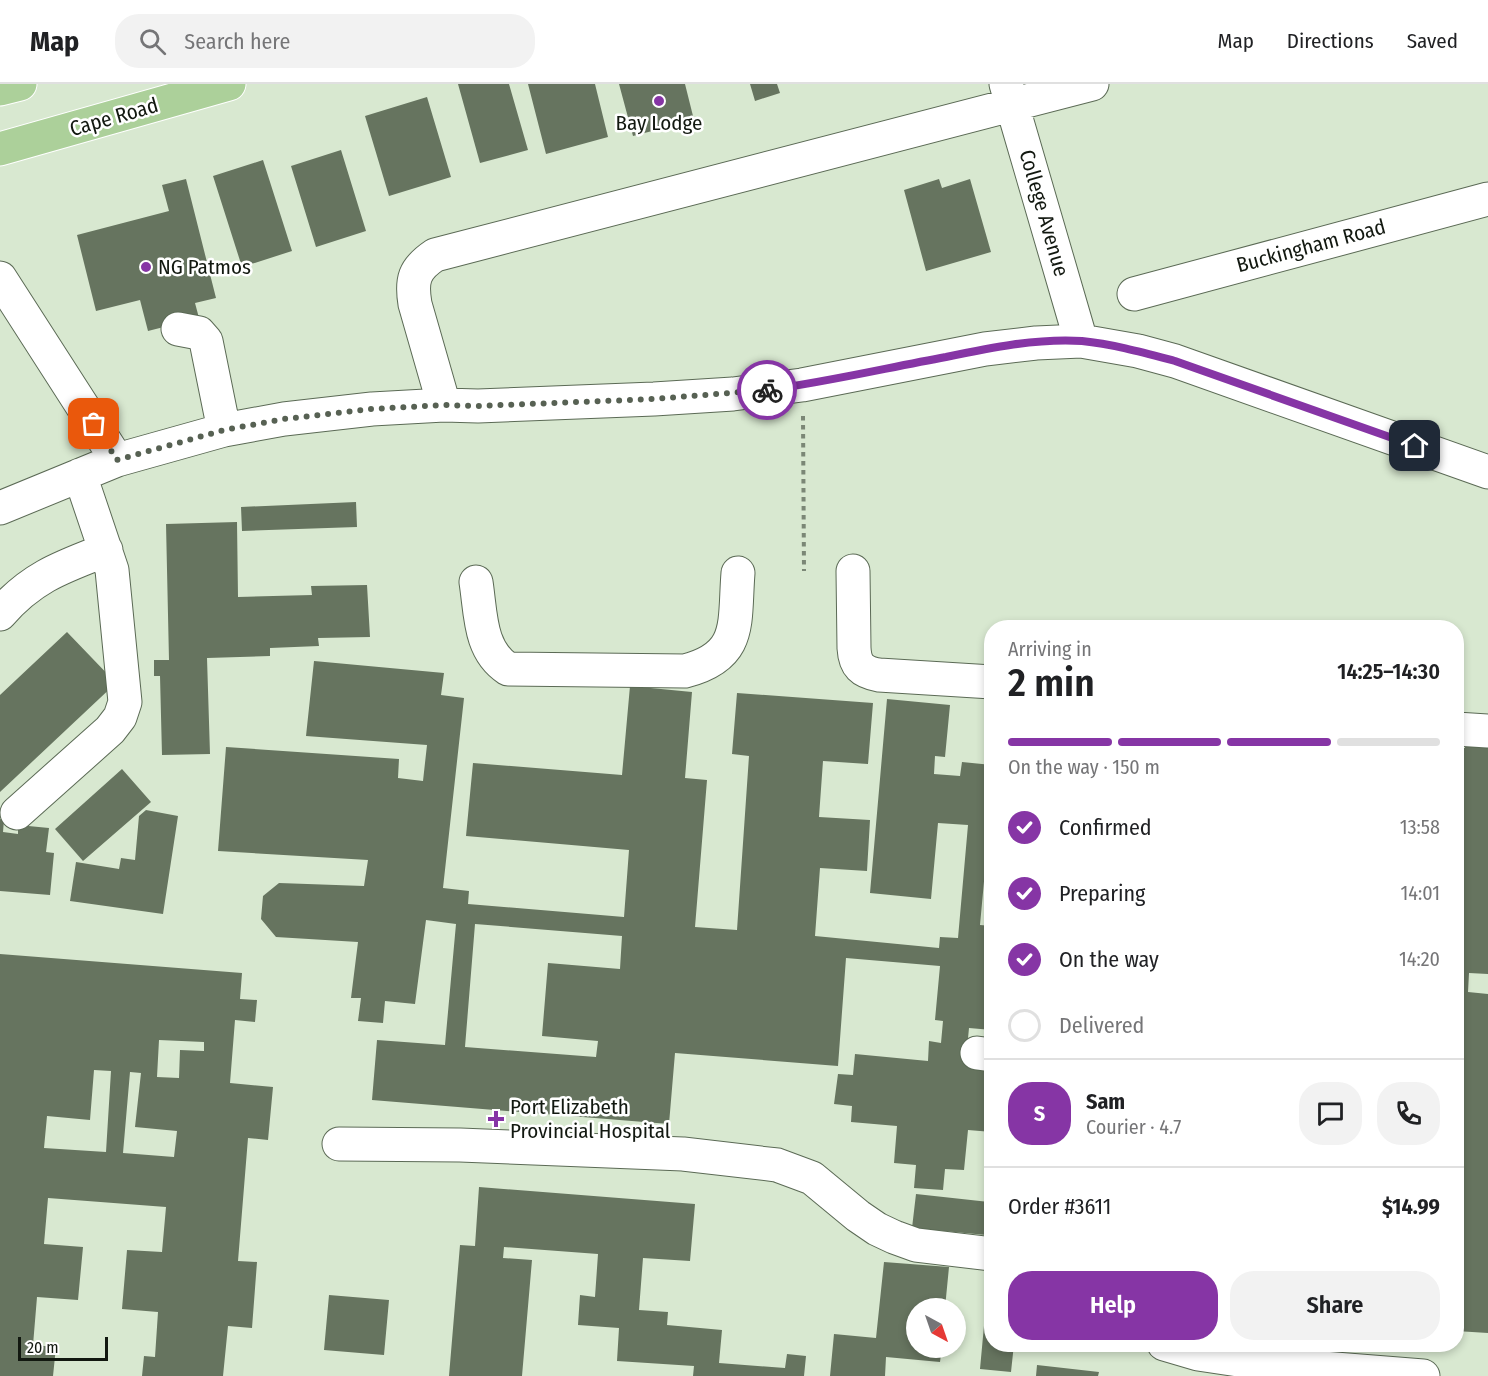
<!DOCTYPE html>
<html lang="en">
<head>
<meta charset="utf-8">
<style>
	body { margin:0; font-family:"Fira Sans Condensed",sans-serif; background:#f2f2f2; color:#202124; height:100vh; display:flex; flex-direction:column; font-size:22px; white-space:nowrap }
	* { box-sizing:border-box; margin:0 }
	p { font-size:20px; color:#757577 }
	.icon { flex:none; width:33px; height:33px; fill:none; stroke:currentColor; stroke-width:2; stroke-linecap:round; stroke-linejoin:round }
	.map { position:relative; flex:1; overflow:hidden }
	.side { position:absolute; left:984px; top:536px; width:480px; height:732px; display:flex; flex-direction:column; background:#fff; border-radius:24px; box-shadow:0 3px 9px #0003 }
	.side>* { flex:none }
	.needle { width:39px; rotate:140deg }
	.controls { position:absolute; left:906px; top:1214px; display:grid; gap:12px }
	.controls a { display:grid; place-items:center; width:60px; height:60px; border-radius:50%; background:#fff; box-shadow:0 3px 9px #0003; font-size:30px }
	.scale { position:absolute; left:18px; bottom:15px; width:90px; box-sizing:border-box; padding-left:6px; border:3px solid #121810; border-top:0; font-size:16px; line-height:21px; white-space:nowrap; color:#121810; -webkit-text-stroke:4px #fff; paint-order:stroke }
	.pin { position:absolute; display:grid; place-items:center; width:51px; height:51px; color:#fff; margin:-26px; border-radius:12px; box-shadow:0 3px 9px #0006 }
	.courier { position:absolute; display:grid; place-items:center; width:60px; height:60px; margin:-30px; border:4px solid #8635a5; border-radius:50%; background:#fff; color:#222; box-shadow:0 2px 8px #0007 }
	.overview em { font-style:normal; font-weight:600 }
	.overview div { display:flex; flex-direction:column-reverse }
	.overview { display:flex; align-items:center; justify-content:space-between; height:102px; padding:0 24px }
	h1 { font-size:39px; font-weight:600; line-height:45px }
	.bar { display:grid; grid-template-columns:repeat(4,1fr); gap:9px 6px; align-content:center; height:72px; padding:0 24px }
	.bar i { height:8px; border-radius:4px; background:#e0e0e0 }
	.bar .current { background:#8635a5 }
	.bar p { grid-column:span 4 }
	.line { display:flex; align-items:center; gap:15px; padding:0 24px; border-top:2px solid #e0e0e0 }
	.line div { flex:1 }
	.round { display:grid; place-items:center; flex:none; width:63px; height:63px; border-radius:24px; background:#f2f2f2 }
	ol { padding:0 24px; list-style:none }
	li { display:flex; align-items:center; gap:18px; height:66px }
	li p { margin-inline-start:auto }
	li .icon { padding:6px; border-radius:50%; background:#8635a5; color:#fff; stroke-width:4 }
	li:last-child { color:#757577 }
	li i { width:33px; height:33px; border:3px solid #e0e0e0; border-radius:50% }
	.primary-button { display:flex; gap:12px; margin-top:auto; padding:12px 24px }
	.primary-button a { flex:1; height:69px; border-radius:24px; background:#8635a5; color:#fff; font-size:24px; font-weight:600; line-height:69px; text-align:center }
	.primary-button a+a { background:#f2f2f2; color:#202124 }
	header { display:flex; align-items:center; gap:36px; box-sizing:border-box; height:84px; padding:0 30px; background:#fff; border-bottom:2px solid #e0e0e0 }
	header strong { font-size:28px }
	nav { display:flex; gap:33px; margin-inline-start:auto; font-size:21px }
	.search { width:420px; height:54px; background:#f2f2f2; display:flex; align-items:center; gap:15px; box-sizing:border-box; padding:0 21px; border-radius:24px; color:#757577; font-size:22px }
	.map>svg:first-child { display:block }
</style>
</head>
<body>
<header>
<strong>Map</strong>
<div class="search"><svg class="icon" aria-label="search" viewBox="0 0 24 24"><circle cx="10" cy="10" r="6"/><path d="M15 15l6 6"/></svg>Search here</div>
<nav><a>Map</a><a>Directions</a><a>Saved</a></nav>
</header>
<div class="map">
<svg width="1488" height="1292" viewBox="0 0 1488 1292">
	<rect width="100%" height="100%" fill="#d8e8d0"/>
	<path fill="#66745f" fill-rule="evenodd" d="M458,0H509L528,66L480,79Z
		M528,0H595L608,53L546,70Z
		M619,0H685L694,36L633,52Z
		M750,0H777L780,9L755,17Z
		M427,13L451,93L389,112L365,32Z
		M341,66L366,147L316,163L291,82Z
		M263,76L292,167L242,183L213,92Z
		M186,95L216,214L195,219L199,234L148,247L140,216L96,227L77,151L169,127L162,101Z
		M939,95L942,104L970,95L991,168L926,187L904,106Z
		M356,418L357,443L242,447L241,423Z
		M237,438L238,513L312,511L311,502L367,501L370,553L318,554L319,562L270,564V572L207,574L210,670L162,671L160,592H154V576H169L166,440Z
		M1245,537L1316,539V543H1245Z
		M67,548L116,599L0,708V611Z
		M314,577L444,589L441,611L464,614L443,804L469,807L468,820L624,833L629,766L466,752L473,679L622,691L630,602L692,608L685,694L707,696L695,843L737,846L749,672L732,670L737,609L873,619L868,680L823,677L819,733L870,736L867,787L820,784L815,852L939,864L940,853L958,854L968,741L938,739L931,815L870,809L887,615L950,621L945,673L935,672L934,690L960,692L962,678L992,681V743H989L980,841L992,842V946L969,944L966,975L992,977V1048L968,1046L964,1086L945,1085L943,1106L914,1104L916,1081L894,1079L897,1042L851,1038L852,1022L834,1020L838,990L853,991L855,970L928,977L929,957L941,959L943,937L935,936L940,882L846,874L838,982L675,969L669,1040L372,1016L377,956L445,961L456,840L426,836L415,920L385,917L383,939L358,937L361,914H351L358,858L276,853L261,835L263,812L279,799L364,802L368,776L218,767L226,663L399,675L398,694L423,697L427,661L306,652ZM475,840L622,852L620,885L548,879L542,952L598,957L596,973L465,963Z
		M1466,652L1488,654V890L1469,889L1468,908L1488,910V1249L1456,1247V664H1465Z
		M122,685L151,718L83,777L55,745Z
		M146,726L178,732L163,830L70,817L76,778L119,785L121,774L135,776L139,732Z
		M0,735L4,736L3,748L18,750V741L49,744L46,768L54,769L50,811L0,807Z
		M0,870L242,889L240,915L257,916L255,938L235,936L230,999L273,1003L268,1056L248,1054L238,1177L257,1178L252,1244L228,1242L223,1292H142L144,1272L155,1273L158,1228L122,1225L127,1166L162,1168L166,1123L48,1114L44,1160L83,1163L78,1216L37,1213L33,1261L56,1263L53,1292H0ZM159,956L204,958V967L180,966L179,994L157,993ZM94,986L111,987L106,1068L44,1064L47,1032L90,1036ZM130,988L141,989L135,1043L177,1047L174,1073L123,1069Z
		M479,1103L695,1120L690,1177L643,1174L639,1226L668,1228L667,1241L722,1246L719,1279L785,1284L787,1270L806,1272L804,1292H693L694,1282L617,1277L619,1244L578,1241L580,1211L595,1213L598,1170L504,1163L503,1174L532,1176L522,1292H449L460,1161L475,1162Z
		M916,1110L989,1118L986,1151L912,1144Z
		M990,1177H992V1260H1014L1011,1288L980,1285Z
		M884,1178L949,1183L945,1224H916V1263H942L940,1278L886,1273L885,1292H830L834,1250L876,1254Z
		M329,1211L389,1216L384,1271L324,1266Z
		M1037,1281L1099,1288L1098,1292H1036Z"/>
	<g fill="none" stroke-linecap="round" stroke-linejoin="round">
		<g stroke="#5b6a55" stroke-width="35">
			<path id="minor" d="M1006,0L1081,257
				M0,194L117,376
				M1134,210L1488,115
				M178,245L199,249L206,257L224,346
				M444,321L415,220C411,196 414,185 435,171L1092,0
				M0,424L117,376L224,346L284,335L372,325L444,321L478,322L654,315L733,310L802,301L985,265L1036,259L1081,257L1138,267L1175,277L1488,388
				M853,487L854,564C855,582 862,588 879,591L992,598
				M476,498C481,530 479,566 508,585L685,587C743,572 734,539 738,489
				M0,530C32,493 62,483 106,466
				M1456,645L1488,647
				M17,729L110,646L120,633L125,618L112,486L80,391
				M977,969L992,971
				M339,1060L460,1061L683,1070L777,1081L812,1094L858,1132L877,1145L894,1153L916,1161L992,1170
				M1164,1260L1198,1270L1259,1279L1423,1292"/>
		</g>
		<g stroke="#fff" stroke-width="35">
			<path id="major" d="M0,5L20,0
				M0,65L229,0"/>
		</g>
		<path stroke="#7b8776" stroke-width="4" stroke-dasharray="4.5 4.5" stroke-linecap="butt" d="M803,332L804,487"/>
		<use href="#minor" stroke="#fff" stroke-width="33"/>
		<use href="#major" stroke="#acd09a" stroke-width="33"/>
	</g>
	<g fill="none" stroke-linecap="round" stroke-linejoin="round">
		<path stroke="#576153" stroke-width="6" stroke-dasharray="0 10.8" d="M94,340L117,376L224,346L284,335L372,325L444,321L478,322L654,315L767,306"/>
		<path stroke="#8635a5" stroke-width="8" d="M767,306C827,298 886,284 946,273C989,264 1037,254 1082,257C1113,260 1145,269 1175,277L1415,362"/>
	</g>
	<g fill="#8635a5" stroke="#fff" stroke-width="2">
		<circle cx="659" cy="17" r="6"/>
		<circle cx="146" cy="183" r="6"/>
		<path d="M493 1026h6v6h6v6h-6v6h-6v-6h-6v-6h6z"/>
	</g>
	<g text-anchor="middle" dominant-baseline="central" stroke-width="5" stroke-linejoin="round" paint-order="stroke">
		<g font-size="21" fill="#121810" stroke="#fff">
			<text transform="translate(114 33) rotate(-16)">Cape Road</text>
			<text transform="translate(1044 129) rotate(74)">College Avenue</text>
			<text transform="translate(1311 162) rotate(-15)">Buckingham Road</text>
		</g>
		<g font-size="21" fill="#121810" stroke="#fff" text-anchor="start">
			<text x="659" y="39" text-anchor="middle">Bay Lodge</text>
			<text x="158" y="183">NG Patmos</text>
			<text x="510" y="1023">Port Elizabeth<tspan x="510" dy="24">Provincial Hospital</tspan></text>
		</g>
	</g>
</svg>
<div class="controls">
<a><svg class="needle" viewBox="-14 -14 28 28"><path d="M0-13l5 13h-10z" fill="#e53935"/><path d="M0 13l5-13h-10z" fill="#757577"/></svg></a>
</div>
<div class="scale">20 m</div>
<div class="pin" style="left:94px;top:340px;background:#ea580c"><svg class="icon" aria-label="bag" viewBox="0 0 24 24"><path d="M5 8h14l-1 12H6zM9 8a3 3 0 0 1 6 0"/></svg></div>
<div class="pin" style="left:1415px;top:362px;background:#1f2937"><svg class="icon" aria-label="home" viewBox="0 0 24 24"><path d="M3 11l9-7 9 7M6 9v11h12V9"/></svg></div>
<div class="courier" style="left:767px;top:306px"><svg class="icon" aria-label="bike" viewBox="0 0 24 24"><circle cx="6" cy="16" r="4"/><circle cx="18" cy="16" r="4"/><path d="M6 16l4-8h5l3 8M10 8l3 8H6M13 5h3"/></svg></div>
<section class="side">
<div class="overview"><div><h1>2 min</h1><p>Arriving in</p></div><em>14:25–14:30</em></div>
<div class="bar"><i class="current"></i><i class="current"></i><i class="current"></i><i></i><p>On the way · 150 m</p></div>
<ol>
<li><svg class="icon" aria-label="check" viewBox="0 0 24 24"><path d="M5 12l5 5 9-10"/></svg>Confirmed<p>13:58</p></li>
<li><svg class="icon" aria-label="check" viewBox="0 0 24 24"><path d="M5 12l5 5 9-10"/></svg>Preparing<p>14:01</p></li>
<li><svg class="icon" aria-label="check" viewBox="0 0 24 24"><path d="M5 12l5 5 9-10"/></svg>On the way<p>14:20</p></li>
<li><i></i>Delivered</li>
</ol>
<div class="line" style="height:108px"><b class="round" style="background:#8635a5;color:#fff">S</b><div><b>Sam</b><p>Courier · 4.7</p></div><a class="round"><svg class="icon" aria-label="chat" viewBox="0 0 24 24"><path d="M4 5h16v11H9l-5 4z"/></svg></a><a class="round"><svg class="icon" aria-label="phone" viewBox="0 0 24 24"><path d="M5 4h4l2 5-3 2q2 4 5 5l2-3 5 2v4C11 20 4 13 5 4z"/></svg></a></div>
<div class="line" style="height:78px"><div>Order #3611</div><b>$14.99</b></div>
<div class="primary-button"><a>Help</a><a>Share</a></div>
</section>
</div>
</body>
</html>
